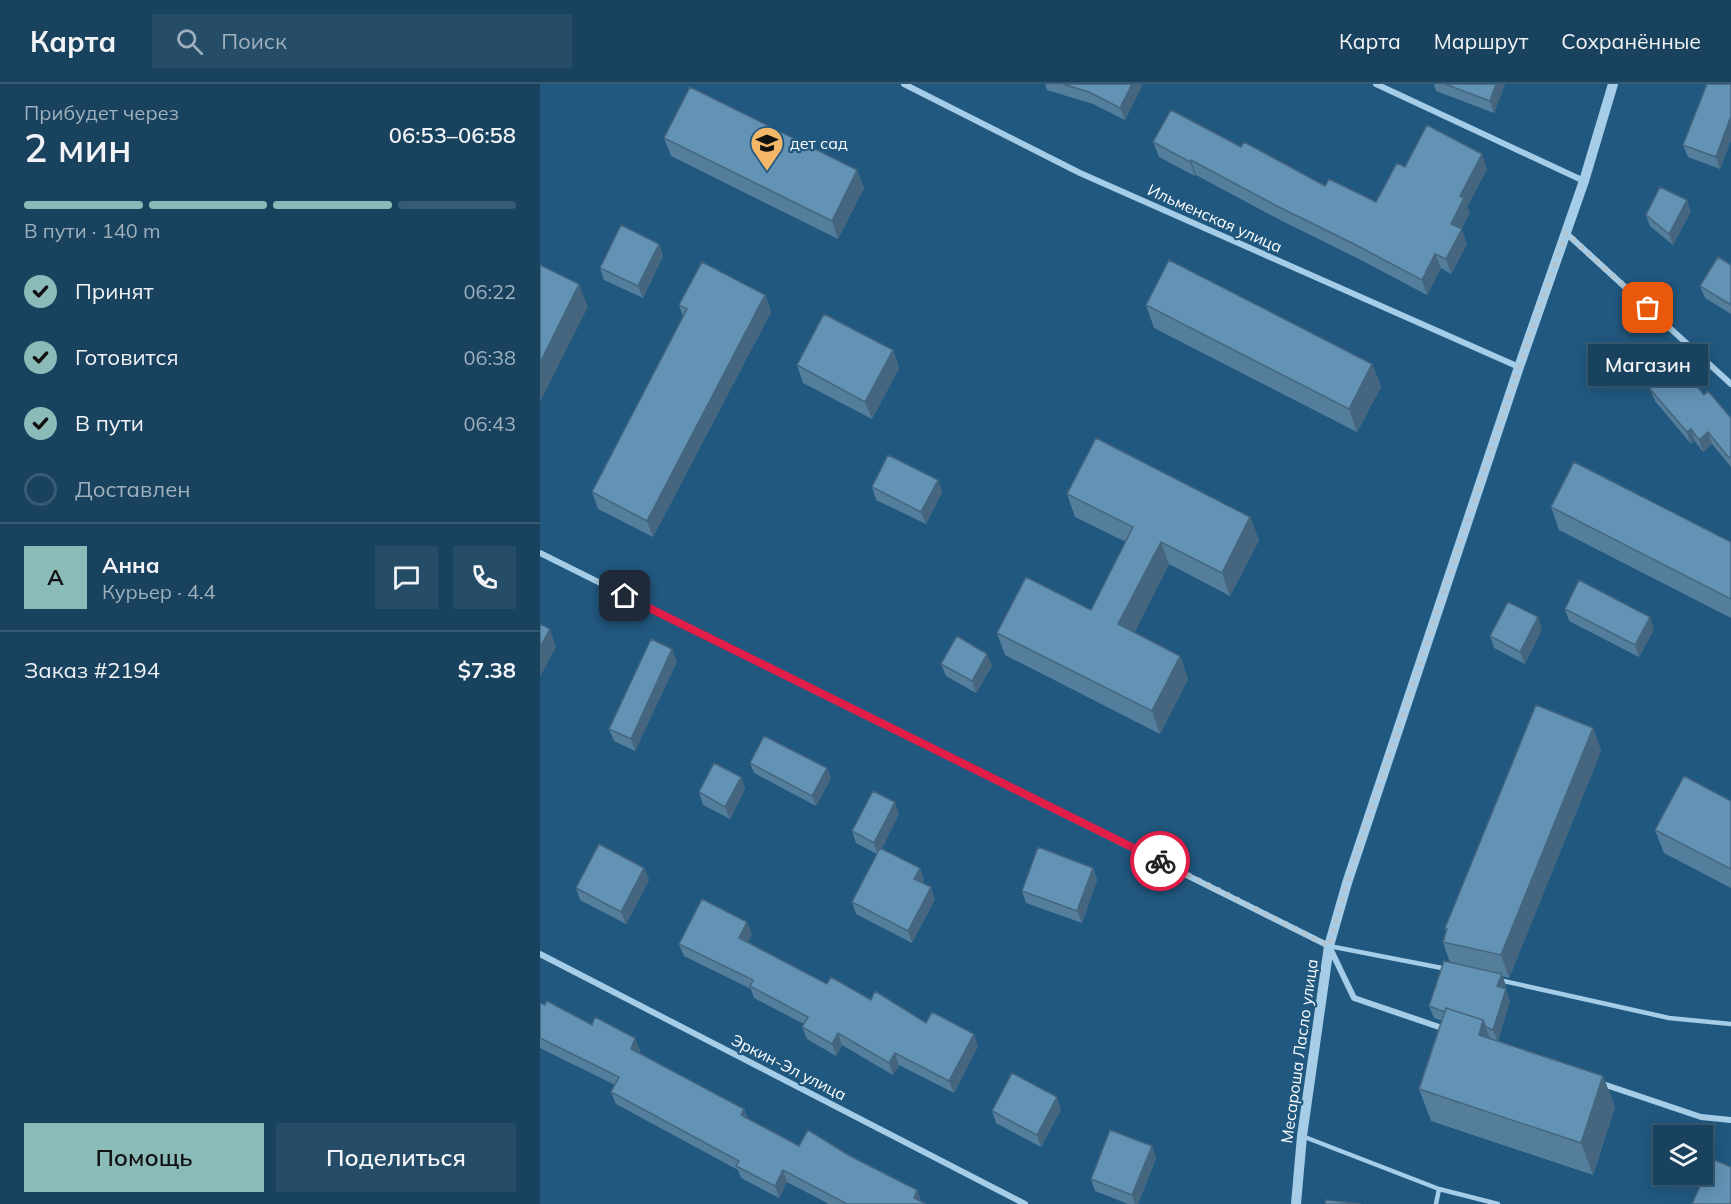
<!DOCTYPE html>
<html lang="ru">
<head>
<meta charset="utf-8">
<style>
	body { margin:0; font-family:Mulish,sans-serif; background:#264d68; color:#f1f3f6; height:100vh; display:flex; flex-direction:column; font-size:22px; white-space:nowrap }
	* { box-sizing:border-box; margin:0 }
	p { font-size:20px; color:#9fb0bd }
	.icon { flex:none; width:33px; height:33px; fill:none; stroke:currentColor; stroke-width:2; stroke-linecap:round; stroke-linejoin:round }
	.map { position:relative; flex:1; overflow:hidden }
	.sheet { display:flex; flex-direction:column; background:#19425f; width:540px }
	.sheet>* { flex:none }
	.controls { position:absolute; left:1113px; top:1041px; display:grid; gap:12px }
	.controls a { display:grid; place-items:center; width:60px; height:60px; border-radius:0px; background:#19425f; box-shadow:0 3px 15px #0003,0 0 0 2px #375b74; font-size:30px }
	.pin { position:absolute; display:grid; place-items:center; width:51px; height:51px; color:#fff; margin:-26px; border-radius:12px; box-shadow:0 3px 9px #0006 }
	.courier { position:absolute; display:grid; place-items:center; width:60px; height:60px; margin:-30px; border:4px solid #e11d48; border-radius:50%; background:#fff; color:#222; box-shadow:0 2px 8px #0007 }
	.bubble { position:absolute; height:42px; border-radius:0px; background:#19425f; box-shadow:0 3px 15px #0003,0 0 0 2px #375b74; font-size:20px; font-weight:600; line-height:42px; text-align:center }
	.head em { font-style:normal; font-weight:600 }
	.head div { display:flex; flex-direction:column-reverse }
	.head { display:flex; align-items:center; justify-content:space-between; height:102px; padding:0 24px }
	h1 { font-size:39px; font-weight:600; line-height:45px }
	.bar { display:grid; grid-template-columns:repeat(4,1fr); gap:9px 6px; align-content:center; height:72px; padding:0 24px }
	.bar i { height:8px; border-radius:4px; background:#375b74 }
	.bar .on { background:#8bbbb9 }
	.bar p { grid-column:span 4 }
	.line { display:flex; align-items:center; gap:15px; padding:0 24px; border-top:2px solid #375b74 }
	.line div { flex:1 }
	.round { display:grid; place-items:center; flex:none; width:63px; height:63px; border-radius:0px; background:#264d68 }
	ol { padding:0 24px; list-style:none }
	li { display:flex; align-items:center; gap:18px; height:66px }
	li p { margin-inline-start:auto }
	li .icon { padding:6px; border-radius:50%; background:#8bbbb9; color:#111; stroke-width:4 }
	li:last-child { color:#9fb0bd }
	li i { width:33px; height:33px; border:3px solid #375b74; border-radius:50% }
	.button { display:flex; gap:12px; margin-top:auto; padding:12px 24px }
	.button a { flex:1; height:69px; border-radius:0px; background:#8bbbb9; color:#111; font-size:24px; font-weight:600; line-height:69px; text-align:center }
	.button a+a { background:#264d68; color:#f1f3f6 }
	header { display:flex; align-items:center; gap:36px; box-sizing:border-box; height:84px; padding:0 30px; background:#19425f; border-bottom:2px solid #375b74 }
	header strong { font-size:28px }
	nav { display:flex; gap:33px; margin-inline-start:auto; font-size:21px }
	.search { width:420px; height:54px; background:#264d68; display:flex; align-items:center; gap:15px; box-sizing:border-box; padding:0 21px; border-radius:0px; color:#9fb0bd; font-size:22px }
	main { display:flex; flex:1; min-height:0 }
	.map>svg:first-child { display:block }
</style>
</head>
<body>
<header>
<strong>Карта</strong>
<div class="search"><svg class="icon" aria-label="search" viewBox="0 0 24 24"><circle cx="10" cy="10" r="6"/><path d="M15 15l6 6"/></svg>Поиск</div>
<nav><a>Карта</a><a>Маршрут</a><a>Сохранённые</a></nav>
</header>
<main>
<section class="sheet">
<div class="head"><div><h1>2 мин</h1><p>Прибудет через</p></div><em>06:53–06:58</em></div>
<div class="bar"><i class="on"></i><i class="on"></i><i class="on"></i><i></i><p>В пути · 140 m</p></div>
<ol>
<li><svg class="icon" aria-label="check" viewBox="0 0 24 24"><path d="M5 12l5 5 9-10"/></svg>Принят<p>06:22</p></li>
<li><svg class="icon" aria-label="check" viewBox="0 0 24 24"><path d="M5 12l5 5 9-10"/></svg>Готовится<p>06:38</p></li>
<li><svg class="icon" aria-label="check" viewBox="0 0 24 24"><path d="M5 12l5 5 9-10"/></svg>В пути<p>06:43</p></li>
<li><i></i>Доставлен</li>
</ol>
<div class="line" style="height:108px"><b class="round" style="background:#8bbbb9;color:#111">А</b><div><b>Анна</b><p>Курьер · 4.4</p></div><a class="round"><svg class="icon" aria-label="chat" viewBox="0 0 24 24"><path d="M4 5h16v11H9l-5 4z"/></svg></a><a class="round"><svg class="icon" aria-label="phone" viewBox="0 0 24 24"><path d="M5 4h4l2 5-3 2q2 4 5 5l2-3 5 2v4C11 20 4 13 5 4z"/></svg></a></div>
<div class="line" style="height:78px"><div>Заказ #2194</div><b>$7.38</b></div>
<div class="button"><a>Помощь</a><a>Поделиться</a></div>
</section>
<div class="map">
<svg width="1191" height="1120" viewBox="0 0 1191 1120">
	<rect width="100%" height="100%" fill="#21587f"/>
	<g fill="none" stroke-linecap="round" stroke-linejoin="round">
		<path stroke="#a6cde7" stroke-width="4.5" d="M789,862L907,885
			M959,896L1129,934L1191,940
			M762,1052L899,1105L958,1120
			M896,1120L899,1105"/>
		<path stroke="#a6cde7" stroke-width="6" d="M364,0L540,89L979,283
			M836,0L1044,97
			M1026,149L1191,300
			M0,469L789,862L814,914L905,945
			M0,870L485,1120
			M1060,999L1161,1033L1191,1036"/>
		<path stroke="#a6cde7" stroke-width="10" d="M756,1120L762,1052L789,862L807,799L979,283L1044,97L1073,0"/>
	</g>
	<path fill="#547e9b" d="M505,0H603L585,36L553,20L507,6Z
		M894,0H965L954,29L896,7Z
		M1191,0V56L1180,85L1148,73L1143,61Z
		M124,54L317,86L324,104L298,155L131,72Z
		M613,58L701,63L785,102L836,118L865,83L947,85L927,123L930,129L921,145L927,160L911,190L901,184L887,211L819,175L742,137L656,91L655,92L619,73Z
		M1151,127L1133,161L1110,142L1106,131Z
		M119,160L123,172L103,214L64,196L60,184Z
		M1191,181V230L1165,214L1160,202Z
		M225,211L231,228L113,453L58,425L52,408L143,233L139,221Z
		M606,221L832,280L841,303L817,348L614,244Z
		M353,266L359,284L332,335L263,299L257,281Z
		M1110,305L1164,311L1191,334V383L1172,360L1163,368L1155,357L1151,360L1115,317Z
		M398,396L402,408L386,440L336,416L332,403Z
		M527,410L710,433L719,456L690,512L629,480L594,549L640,572L648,595L620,650L465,571L457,549L551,526L586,458L535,433Z
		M1011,423L1191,458V534L1019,446Z
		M1025,525L1114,545L1099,573L1029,537Z
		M1002,545L985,580L954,564L950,552Z
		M137,577L95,667L74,657L69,645Z
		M401,580L452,582L436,609L406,592Z
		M1053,644L1061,667L969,894L962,892L966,902L965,905L970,917L958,957L1063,992L1075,1023L1053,1091L891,1037L879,1005L902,937L894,934L889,922L910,879L903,858L906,847L905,844Z
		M210,679L287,684L291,694L276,722L214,689Z
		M201,693L205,705L190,735L163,721L159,708Z
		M1191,717V804L1124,769L1115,746Z
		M359,730L342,764L384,796L383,799L395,815L372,859L316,830L312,818L337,770L316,759L312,747Z
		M104,784L109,796L86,840L40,816L36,804Z
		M553,784L557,796L542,839L486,819L482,807Z
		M212,850L208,858L287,900L331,916L438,962L414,1009L359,981L353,991L302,961L296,972L267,955L262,943L264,940L214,914L211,905L144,872L139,860Z
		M0,919L100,966L99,969L204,1025L208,1035L259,1062L386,1120H289L247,1098L239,1114L201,1094L198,1086L76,1020L71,1008L75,1001L0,964Z
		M521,1025L501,1063L456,1039L452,1027Z
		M616,1074L598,1120H588L555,1107L551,1095Z"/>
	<path fill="#45667e" d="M592,0H603L585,36L580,24Z
		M956,0H965L954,29L950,17Z
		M1191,32V56L1180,85L1176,73Z
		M942,70L947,85L927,123L930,129L916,154L911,140L920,112Z
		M651,76L656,91L655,92L650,78Z
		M317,86L324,104L298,155L292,137Z
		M1147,116L1151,127L1133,161L1129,150Z
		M922,145L927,160L911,190L906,175Z
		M119,160L123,172L103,214L98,202Z
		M895,170L901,184L887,211L882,196Z
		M39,200L48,223L0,318V279Z
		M225,211L231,228L113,453L107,437Z
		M353,266L359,284L332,335L325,318Z
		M832,280L841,303L817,348L809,325Z
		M1151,345L1155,357L1151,360L1147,348Z
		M1168,348L1172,360L1163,368L1159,356Z
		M398,396L402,408L386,440L381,428Z
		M710,433L719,456L690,512L682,489Z
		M621,458L629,480L587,563L578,540Z
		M998,533L1002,545L985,580L980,568Z
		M1110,533L1114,545L1099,573L1095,561Z
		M10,545L16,563L0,593V563Z
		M132,565L137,577L95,667L91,655Z
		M447,570L452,582L436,609L432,597Z
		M640,572L648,595L620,650L612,627Z
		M1053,644L1061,667L969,894L961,871Z
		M287,684L291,694L276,722L272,712Z
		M201,693L205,705L190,735L185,723Z
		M355,718L359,730L338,771L334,759Z
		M104,784L109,796L86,840L81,828Z
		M380,784L384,796L378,807L374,795Z
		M553,784L557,796L542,839L537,827Z
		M391,803L395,815L372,859L368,847Z
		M207,838L212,850L204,866L199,854Z
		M962,890L966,902L961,914L957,902Z
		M966,905L970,917L958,958L953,946Z
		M943,936L955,968L939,951Z
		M298,949L302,961L296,972L292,960Z
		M434,950L438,962L414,1009L409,997Z
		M95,954L100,966L95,977L91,965Z
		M355,969L359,981L353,991L349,979Z
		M1063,992L1075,1023L1053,1091L1041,1059Z
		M517,1013L521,1025L501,1063L497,1051Z
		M204,1025L208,1037L201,1031Z
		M612,1062L616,1074L598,1120H595L592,1111Z
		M243,1086L247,1098L239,1114L235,1102Z
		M377,1106L382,1118L374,1114Z"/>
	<path fill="#6292b4" stroke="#45667e" stroke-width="1.5" d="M523,0H592L580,24L549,8Z
		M905,0H956L950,17Z
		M1167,0H1191V32L1176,73L1143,61Z
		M150,3L317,86L292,137L124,54Z
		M631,26L701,63L704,58L785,102L789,95L836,118L857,79L865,83L887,41L942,70L920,112L924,114L911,140L922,145L906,175L895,170L882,196L814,160L737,122L651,76L650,78L613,58Z
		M1120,103L1147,116L1129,150L1106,131Z
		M81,141L119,160L98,202L60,184Z
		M1178,173L1191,181V221L1160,202Z
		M629,176L832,280L809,325L606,221Z
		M162,178L225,211L107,437L52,408L147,225L139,221Z
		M0,181L39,200L0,279Z
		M284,230L353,266L325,318L257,281Z
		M1139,281L1164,311L1168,307L1191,334V372L1189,374L1168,348L1159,356L1151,345L1147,348L1110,305Z
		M556,354L710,433L682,489L621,458L578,540L640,572L612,627L457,549L486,493L551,526L593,443L527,410Z
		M348,371L398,396L381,428L332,403Z
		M1034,378L1191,458V515L1011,423Z
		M1039,496L1110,533L1095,561L1025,525Z
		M968,518L998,533L980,568L950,552Z
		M0,540L10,545L0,563Z
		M417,552L447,570L432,597L401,580Z
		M111,555L132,565L91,655L69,645Z
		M996,621L1053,644L961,871L903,858L907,845L905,844Z
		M224,652L287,684L272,712L210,679Z
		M174,679L201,693L185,723L159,708Z
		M1144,692L1191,717V785L1115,746Z
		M333,707L355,718L334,759L312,747Z
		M59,760L104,784L81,828L36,804Z
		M498,763L553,784L537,827L482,807Z
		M340,764L380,784L374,795L391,803L368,847L312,818Z
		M162,815L207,838L199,854L287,900L291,893L331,916L335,907L386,939L392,928L434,950L409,997L355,969L349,979L298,949L292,960L262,943L268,933L210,902L213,896L139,860Z
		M904,877L962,890L957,902L966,905L953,946L946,943L943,936L906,924L905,928L889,922Z
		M7,917L52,941L55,933L95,954L91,965L204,1025L201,1031L259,1062L268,1046L310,1072L377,1106L374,1114L386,1120H307L243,1086L235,1102L196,1082L199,1077L71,1008L79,993L0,954V919L5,921Z
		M906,924L943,936L939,951L1063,992L1041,1059L879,1005Z
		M472,989L517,1013L497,1051L452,1027Z
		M570,1046L612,1062L592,1111L551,1095Z
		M1172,1075L1191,1083V1120H1152Z
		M786,1116L821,1120H785Z"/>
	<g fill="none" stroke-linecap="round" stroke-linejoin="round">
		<path stroke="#b1c5d2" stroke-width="6" stroke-dasharray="0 10.8" d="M620,777L789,862L807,799L979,283L1026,149L1108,224"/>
		<path stroke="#e11d48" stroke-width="8" d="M85,512L620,777"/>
	</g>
	<defs>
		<g id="school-pin" transform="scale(1.725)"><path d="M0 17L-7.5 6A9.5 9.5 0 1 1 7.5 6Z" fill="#f4b768" stroke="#21587f"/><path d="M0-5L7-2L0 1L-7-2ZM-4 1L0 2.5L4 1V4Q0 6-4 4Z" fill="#111"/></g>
	</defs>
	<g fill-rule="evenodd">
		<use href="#school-pin" x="227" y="59"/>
	</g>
	<g text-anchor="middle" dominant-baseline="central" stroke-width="4.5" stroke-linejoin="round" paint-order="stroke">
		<g font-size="16" fill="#fff" stroke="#21587f" text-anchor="start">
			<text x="250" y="59">дет сад</text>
		</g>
		<g font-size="16" fill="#fff" stroke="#21587f">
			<text transform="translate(675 134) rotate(24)">Ильменская улица</text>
			<text transform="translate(759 967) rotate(-82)">Месароша Ласло улица</text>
			<text transform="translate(249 983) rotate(27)">Эркин-Эл улица</text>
		</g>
	</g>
</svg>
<div class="controls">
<a><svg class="icon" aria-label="layers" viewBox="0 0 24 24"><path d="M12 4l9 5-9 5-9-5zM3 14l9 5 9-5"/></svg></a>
</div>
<div class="pin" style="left:1108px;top:224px;background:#ea580c"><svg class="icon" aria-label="bag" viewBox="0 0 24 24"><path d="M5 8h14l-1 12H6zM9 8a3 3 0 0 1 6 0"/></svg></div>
<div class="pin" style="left:85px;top:512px;background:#1f2937"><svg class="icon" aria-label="home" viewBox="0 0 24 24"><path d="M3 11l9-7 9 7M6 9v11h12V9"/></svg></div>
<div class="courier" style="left:620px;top:777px"><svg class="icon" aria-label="bike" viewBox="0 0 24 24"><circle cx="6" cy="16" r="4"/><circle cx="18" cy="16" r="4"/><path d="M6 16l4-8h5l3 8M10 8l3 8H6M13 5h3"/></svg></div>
<div class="bubble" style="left:1048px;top:260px;width:120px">Магазин</div>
</div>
</main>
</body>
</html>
